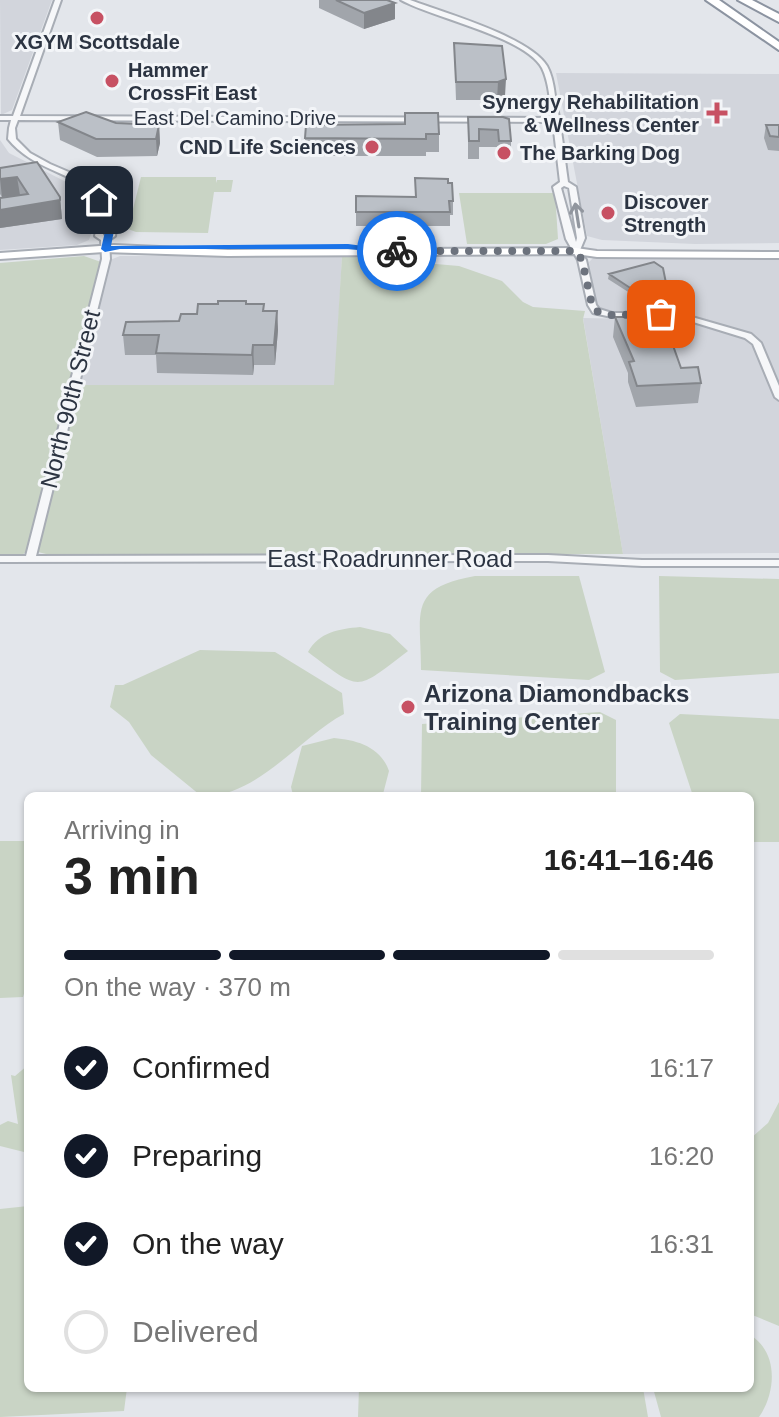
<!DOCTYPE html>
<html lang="en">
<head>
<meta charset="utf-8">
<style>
	body { margin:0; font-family:Arial,sans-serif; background:#f6f6f6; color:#222; height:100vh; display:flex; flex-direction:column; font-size:30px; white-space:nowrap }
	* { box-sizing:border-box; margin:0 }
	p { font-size:26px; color:#767676 }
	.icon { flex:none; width:44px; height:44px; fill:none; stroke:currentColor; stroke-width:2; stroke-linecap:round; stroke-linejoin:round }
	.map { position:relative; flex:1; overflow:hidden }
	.panel { position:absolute; left:24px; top:792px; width:730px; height:600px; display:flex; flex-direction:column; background:#fff; border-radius:12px; box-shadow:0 2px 6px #0004 }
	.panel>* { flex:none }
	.pin { position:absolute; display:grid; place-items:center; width:68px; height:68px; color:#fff; margin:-34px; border-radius:16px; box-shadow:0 4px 12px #0006 }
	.courier { position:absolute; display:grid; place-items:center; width:80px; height:80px; margin:-40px; border:6px solid #1a73e8; border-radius:50%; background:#fff; color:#222; box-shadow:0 2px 10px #0007 }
	.summary em { font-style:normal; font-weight:600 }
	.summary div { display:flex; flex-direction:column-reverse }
	.summary { display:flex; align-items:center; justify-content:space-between; height:136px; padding:0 40px }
	h1 { font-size:52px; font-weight:600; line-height:60px }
	.bar { display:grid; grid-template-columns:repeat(4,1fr); gap:12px 8px; align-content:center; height:96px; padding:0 40px }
	.bar i { height:10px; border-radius:6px; background:#e0e0e0 }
	.bar .current { background:#111827 }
	.bar p { grid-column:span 4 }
	ol { padding:0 40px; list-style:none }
	li { display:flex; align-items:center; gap:24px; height:88px }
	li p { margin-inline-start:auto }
	li .icon { padding:8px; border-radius:50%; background:#111827; color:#fff; stroke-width:4 }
	li:last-child { color:#767676 }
	li i { width:44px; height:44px; border:4px solid #e0e0e0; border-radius:50% }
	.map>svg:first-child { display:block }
</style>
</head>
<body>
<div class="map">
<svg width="779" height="1417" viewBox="0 0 779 1417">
	<rect width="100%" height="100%" fill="#e3e6eb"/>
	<path fill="#d2d5dc" d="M0,0H52L12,110L1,115Z
		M556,73L779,74V243L695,244L602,240L587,236Z
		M0,140L9,153L94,196L97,216L89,240L77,245L0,250Z
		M120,256H342L335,385H78L110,260Z
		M594,257L779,258V553L623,554L583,318L685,320L687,314L610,312L597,309L589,262Z"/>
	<path fill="#c9d4c5" d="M141,177H216V183L217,180H233L231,192H214L208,233L136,232L128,229Z
		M459,193H555L558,239L546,244H467Z
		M84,256L101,262L26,552L22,555H0V263Z
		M342,256L459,266L502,281L523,302L533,307L585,311L583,319L623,554L50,555L38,552L78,385H334Z
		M475,576H579L605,672L589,680L421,670C421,612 407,588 475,576Z
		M659,576L779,579V673L675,680L660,672Z
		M360,627L390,634L408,651C355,691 362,693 308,652C319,632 339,629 360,627Z
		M200,650L275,652L342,693L344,714C300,737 253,802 200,795L151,755L129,722L110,707L115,685H123Z
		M600,712L616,720V796H421L422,724Z
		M680,714L779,719V842H750V796H693L669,723Z
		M334,738C357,740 381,747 389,771L383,794L293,795L291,787L302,746Z
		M0,841H28V980L23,997L0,998Z
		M28,1065V1153L0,1146V1125L8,1121L18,1124L11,1075L15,1076Z
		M779,1102V1326L750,1314V1139L768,1123Z
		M28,1206V1388H127L124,1411L0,1417V1209Z
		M750,1335C779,1352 776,1393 759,1417H661L653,1388H750Z
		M359,1388H643L648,1417H358Z"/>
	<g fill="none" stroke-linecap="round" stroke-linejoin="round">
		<g stroke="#a8adb5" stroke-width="4">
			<path id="minor" d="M55,0H61L20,116L552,118C550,102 549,82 542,68C524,36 433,18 401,0H410C442,12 530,37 547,66C552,75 554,87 555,96C561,125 564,153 568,182L576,187L585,238L580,250L586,260L596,305L599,309L612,313H678L751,334L761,343L779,386V400L775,397L753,344L745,338L677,317H612L593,313L588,305L578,260L566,239L553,187L560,182L553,122L18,120L15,128L16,139L30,153L50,164L92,182L113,196L118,210L115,236L109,240L110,259L36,556L548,555L642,560H779V566H642L548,561L0,562V556H26L102,259L101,240L95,236L99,215L95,200L99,196C71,172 32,169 8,139L9,128L11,120H0V116H13ZM564,186L569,188L577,238L576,242L561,188ZM105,199H107L110,210L107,235L105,236L103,235L107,215L103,200Z"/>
		</g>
		<g stroke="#a8adb5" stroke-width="4">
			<path id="secondary" d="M114,245L228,250L576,248L597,251L779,252V258L597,257L576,254L228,256L104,252L0,259V253Z"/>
		</g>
		<g stroke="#8c94a1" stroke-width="4">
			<path id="motorway" d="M706,0H719L779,42V50Z
				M738,0H752L779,14V22Z"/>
		</g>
		<use href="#minor" fill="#f6f7f9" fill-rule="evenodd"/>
		<use href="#secondary" fill="#fff" fill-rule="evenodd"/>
		<use href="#motorway" fill="#fff" fill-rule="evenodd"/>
	</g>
	<path fill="#a1a5ab" d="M319,0H387L395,19L364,29L319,8Z
		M454,43L502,46L505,96L497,100H456Z
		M468,117H503L511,141V159H498V147H479V159H468Z
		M58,122L159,125L160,143L157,156L97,157L60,140Z
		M766,125H779V151L768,150L764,138Z
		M439,134V152H426V156H305V138Z
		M0,168L60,197L62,219L0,228V198L2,197L0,194Z
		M415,178L448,183L453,201V215H450V226H356V196L415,197Z
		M609,274L668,293L667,298L647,304L608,279Z
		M218,304H264V311H277L278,330L275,365H254L253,375L157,373L156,355H125L123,335L179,321Z
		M615,317L701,383L698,403L636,407L628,382V373L613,337Z"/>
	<path fill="#83868b" d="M395,3V19L364,29V13Z
		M506,79L505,96L497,100L498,82Z
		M159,125L160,143L157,156L156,139Z
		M17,177L20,195L2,197L0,179Z
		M60,197L62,219L0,228V210Z
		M668,293L667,298L647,304V299Z
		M277,311L278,330L275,365L274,345Z
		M253,345L254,365L253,375L252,355Z"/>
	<path fill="#bbc0c7" stroke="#83868b" stroke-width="2" d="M336,0H387L395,3L364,13Z
		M454,43L502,46L506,79L498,82H456Z
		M86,112L116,123L159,125L156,139H96L58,122Z
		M405,113H438L439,134H426V139L305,138L306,125L405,124Z
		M468,117H503L509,119L511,141H499L498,130L479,129V141H469Z
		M766,125H779V137L770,136Z
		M37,162L60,197V200L0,210V198L28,194L17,177L0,179V168Z
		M415,178L448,179V183H452L453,201H449L450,212H356V196L416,197Z
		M654,262L663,268L668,293L647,299L609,274Z
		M218,301H246V304H264L263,311H277L274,345H253L252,355L156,353L159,335H123L126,322L179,321L181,314H197L198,304H218Z
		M615,317H659L662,323H665L681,368L698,367L701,383L637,386L629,362L634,361Z"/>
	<defs><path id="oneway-shaft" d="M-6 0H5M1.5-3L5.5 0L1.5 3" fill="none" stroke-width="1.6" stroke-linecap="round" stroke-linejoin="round" transform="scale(2)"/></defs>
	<use stroke="#91969e" href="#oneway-shaft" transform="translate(577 215) rotate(-99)"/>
	<path fill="#1a73e8" d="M103,193L113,196L118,210L111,246L348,244L402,251L397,254L348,249H120L105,252L101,249L110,210L106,199L99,202L95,200Z"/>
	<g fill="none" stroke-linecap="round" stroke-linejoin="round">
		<path stroke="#6c727d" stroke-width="8" stroke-dasharray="0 14.4" d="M397,251H576L582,260L592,305L596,311L612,315L661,314"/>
	</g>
	<g fill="#c75163" stroke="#f3f5f8" stroke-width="3">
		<circle cx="97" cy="18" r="8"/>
		<circle cx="112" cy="81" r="8"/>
		<path d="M713 101h8v8h8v8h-8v8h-8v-8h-8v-8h8z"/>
		<circle cx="372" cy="147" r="8"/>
		<circle cx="504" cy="153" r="8"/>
		<circle cx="608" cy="213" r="8"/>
		<circle cx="408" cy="707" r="8"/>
	</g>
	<g text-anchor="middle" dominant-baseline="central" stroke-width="6" stroke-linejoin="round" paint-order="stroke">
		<g font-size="20" font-weight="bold" fill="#2c3442" stroke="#f3f5f8" text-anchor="start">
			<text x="97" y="42" text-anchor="middle">XGYM Scottsdale</text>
			<text x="128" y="70">Hammer<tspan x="128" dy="23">CrossFit East</tspan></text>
			<text x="699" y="102" text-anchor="end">Synergy Rehabilitation<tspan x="699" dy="23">&amp; Wellness Center</tspan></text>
			<text x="356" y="147" text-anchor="end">CND Life Sciences</text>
			<text x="520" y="153">The Barking Dog</text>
			<text x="624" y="202">Discover<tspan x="624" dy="23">Strength</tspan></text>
		</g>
		<g font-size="20" fill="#2c3442" stroke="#f3f5f8">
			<text x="235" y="118">East Del Camino Drive</text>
		</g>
		<g font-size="24" fill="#2c3442" stroke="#f3f5f8">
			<text transform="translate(70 399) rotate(-76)">North 90th Street</text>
			<text x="390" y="558">East Roadrunner Road</text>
		</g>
		<g font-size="24" font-weight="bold" fill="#2c3442" stroke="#f3f5f8" text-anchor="start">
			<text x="424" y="693">Arizona Diamondbacks<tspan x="424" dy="28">Training Center</tspan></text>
		</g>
	</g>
</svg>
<div class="pin" style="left:661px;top:314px;background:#ea580c"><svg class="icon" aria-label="bag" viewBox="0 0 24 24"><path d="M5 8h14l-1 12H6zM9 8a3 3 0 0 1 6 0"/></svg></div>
<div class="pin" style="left:99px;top:200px;background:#1f2937"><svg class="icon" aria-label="home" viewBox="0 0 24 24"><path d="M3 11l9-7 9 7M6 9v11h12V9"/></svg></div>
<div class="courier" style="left:397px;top:251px"><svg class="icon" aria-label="bike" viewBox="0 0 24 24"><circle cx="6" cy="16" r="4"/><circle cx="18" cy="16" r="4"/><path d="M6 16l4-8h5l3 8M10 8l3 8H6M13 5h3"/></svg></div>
<section class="panel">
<div class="summary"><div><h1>3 min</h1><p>Arriving in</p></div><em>16:41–16:46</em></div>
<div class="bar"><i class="current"></i><i class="current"></i><i class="current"></i><i></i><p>On the way · 370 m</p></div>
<ol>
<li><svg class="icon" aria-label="check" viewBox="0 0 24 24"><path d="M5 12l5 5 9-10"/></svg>Confirmed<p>16:17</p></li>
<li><svg class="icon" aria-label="check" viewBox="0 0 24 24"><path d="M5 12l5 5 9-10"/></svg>Preparing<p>16:20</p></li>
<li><svg class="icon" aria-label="check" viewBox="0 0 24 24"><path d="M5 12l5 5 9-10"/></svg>On the way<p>16:31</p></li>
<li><i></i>Delivered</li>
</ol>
</section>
</div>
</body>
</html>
